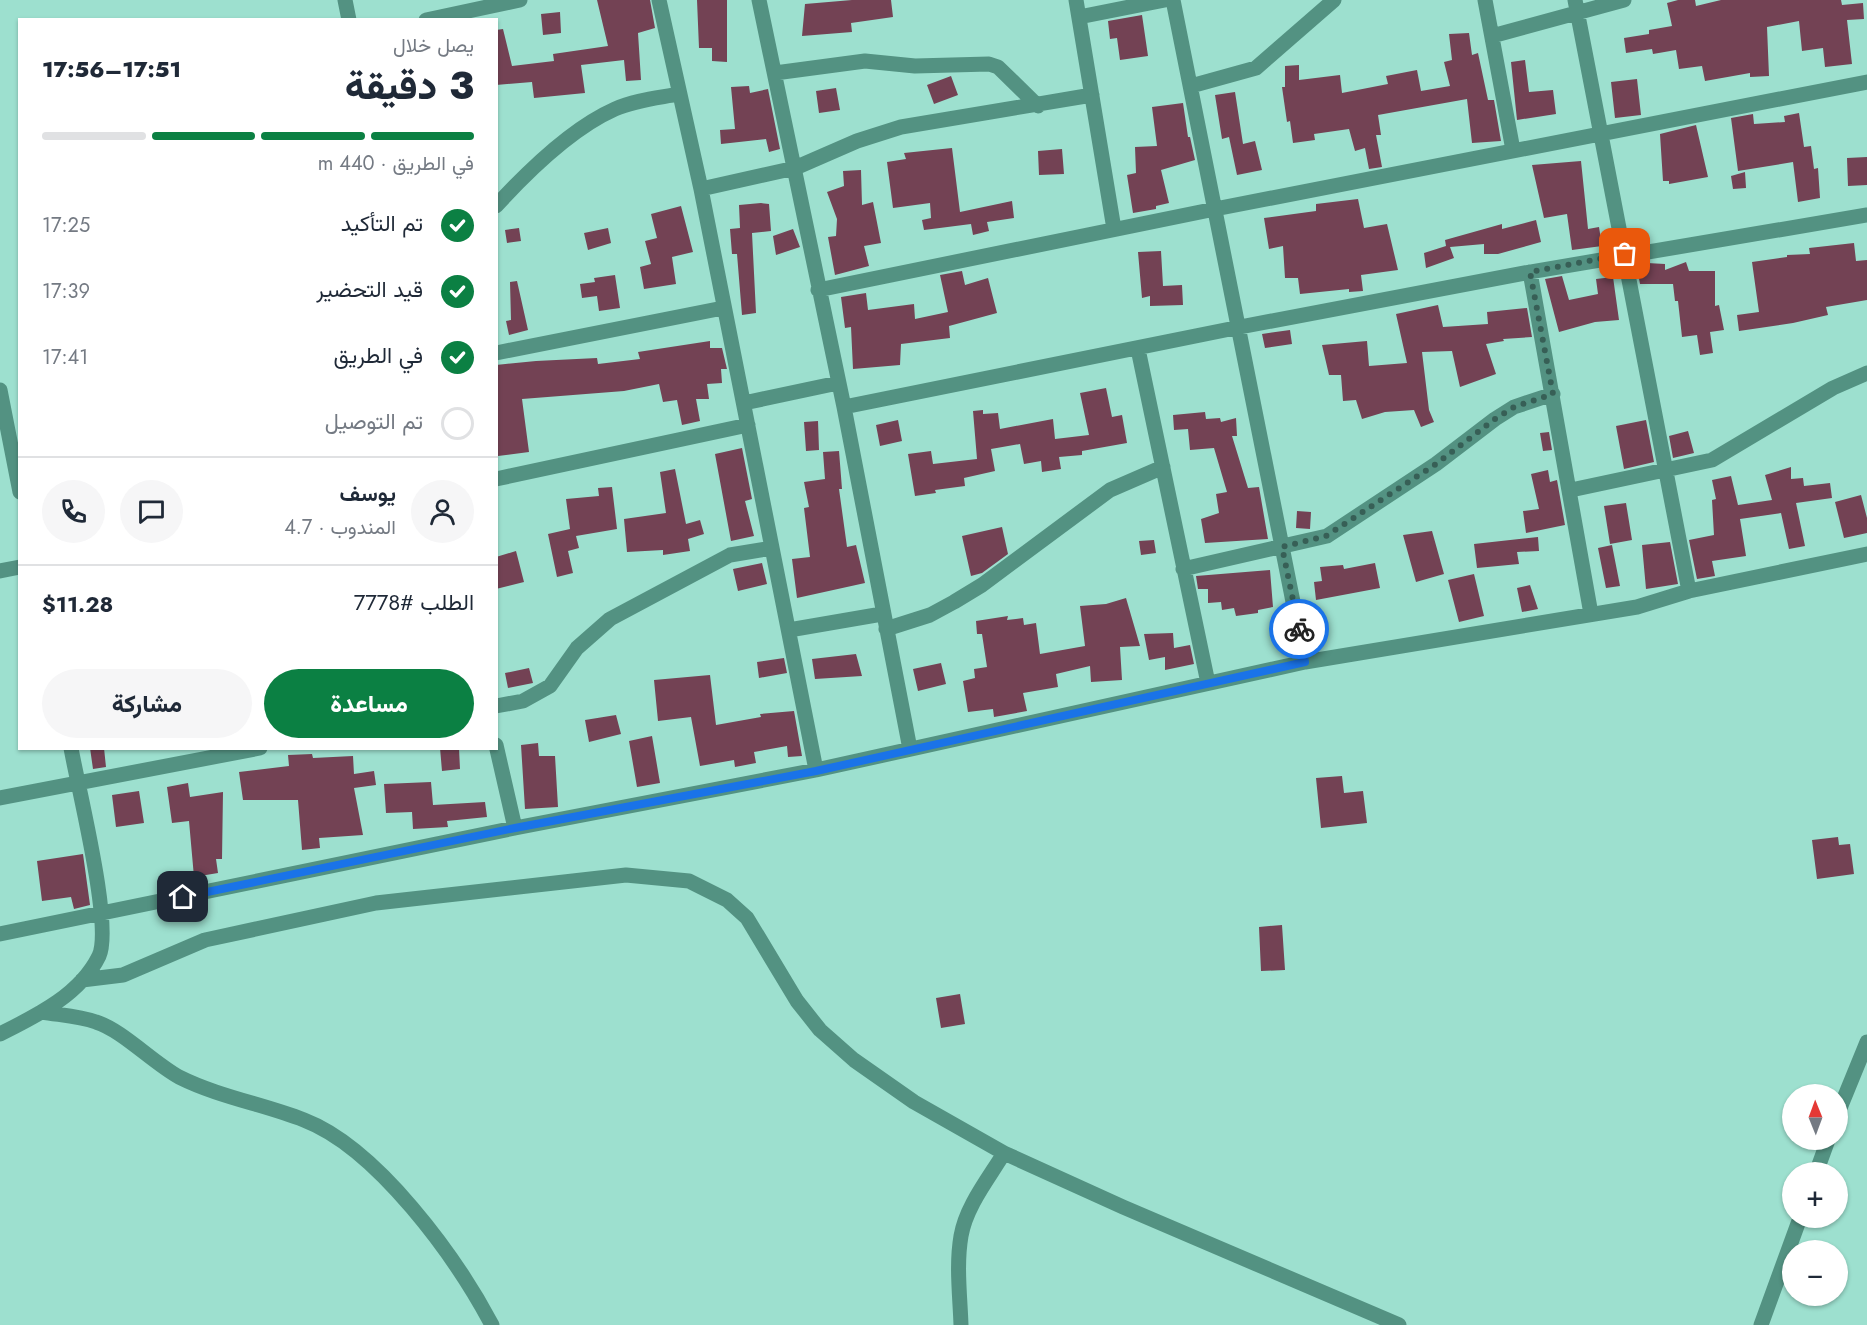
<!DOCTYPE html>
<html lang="ar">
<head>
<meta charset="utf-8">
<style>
	body { margin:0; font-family:Jost,Vazirmatn,sans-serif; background:#f6f6f7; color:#1f2937; direction:rtl; height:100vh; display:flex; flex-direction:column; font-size:22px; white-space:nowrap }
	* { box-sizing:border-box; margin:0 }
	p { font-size:20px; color:#747a83 }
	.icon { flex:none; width:33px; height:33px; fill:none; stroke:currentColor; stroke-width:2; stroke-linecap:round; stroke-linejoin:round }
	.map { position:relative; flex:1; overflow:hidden; direction:ltr }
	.drawer { position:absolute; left:18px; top:18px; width:480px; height:732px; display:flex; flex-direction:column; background:#fff; border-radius:0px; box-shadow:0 2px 4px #0004; direction:rtl }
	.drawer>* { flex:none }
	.needle { width:39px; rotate:359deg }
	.fabs { position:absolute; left:1782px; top:1084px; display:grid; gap:12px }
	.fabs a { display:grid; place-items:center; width:66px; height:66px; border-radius:50%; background:#fff; box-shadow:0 2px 4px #0004; font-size:30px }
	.pin { position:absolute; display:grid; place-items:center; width:51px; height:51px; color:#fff; margin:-26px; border-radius:12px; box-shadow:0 3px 9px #0006 }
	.courier { position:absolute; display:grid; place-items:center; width:60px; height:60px; margin:-30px; border:4px solid #1a73e8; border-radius:50%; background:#fff; color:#222; box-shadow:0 2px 8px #0007 }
	.summary em { font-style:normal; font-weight:800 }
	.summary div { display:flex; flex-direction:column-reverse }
	.summary { display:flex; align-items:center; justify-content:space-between; height:102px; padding:0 24px }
	h1 { font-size:39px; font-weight:800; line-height:45px }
	.bar { display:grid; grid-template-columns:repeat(4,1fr); gap:9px 6px; align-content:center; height:72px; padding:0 24px }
	.bar i { height:8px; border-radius:4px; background:#e0e1e3 }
	.bar .active { background:#0b8043 }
	.bar p { grid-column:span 4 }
	.line { display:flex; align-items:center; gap:15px; padding:0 24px; border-top:2px solid #e0e1e3 }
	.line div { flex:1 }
	.round { display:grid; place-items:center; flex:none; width:63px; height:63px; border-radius:32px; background:#f6f6f7 }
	ol { padding:0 24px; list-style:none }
	li { display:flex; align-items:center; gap:18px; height:66px }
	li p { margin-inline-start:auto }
	li .icon { padding:6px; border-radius:50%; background:#0b8043; color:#fff; stroke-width:4 }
	li:last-child { color:#747a83 }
	li i { width:33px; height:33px; border:3px solid #e0e1e3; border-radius:50% }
	.button { display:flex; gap:12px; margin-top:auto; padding:12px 24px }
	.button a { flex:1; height:69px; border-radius:36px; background:#0b8043; color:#fff; font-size:24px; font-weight:800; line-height:69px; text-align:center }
	.button a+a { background:#f6f6f7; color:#1f2937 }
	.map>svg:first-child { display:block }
</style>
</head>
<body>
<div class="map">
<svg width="1867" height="1325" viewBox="0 0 1867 1325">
	<rect width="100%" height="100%" fill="#9de0cf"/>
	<path fill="#734254" d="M597,0H650L655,28L638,33L641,80L626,81L624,60L581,65L585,93L534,98L532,82L496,85V30L503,29L512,66L554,61L553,54L608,46Z
		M697,0H727V62L712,61V48H699Z
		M852,0H891L893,17L851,23L852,32L802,36L805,4Z
		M1678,0H1695L1696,6L1721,0H1841L1842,5L1863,3L1864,19L1847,20L1852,64L1825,67L1823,48L1802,51L1799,21L1767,27L1769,76L1750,77V73L1705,81L1702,66L1679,69L1676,50L1653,54L1652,49L1626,53L1624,38L1649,34V30L1672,26L1667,3Z
		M560,12L561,33L543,35L541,14Z
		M1142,15L1148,56L1120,60L1117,38L1110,39L1108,21Z
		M1469,33L1472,55L1478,53L1488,100H1494L1501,141L1472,143L1467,99L1378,115L1381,135H1376L1382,167L1369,169L1365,148L1355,151L1349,129L1314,134L1315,140L1293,143L1290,121L1287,122L1282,87H1285V66L1299,65V80L1340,75L1342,93L1388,84L1386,76L1417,70L1421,91L1450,86L1444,62L1452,60L1449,34Z
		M1525,60L1529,92L1553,90L1556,114L1517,120L1511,62Z
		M951,76L958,95L934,104L927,85Z
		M1637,79L1641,115L1615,118L1611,82Z
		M749,86L750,93L768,89L780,149L769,152L766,139L721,144L720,130L735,129L731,87Z
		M836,88L840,110L819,113L816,91Z
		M1235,92L1243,144L1255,141L1262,170L1237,175L1229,137L1222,139L1215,95Z
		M1183,103L1188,137H1190L1195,160L1161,170L1169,203L1156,206V209L1133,213L1127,175L1136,173L1135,147L1157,146L1152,107Z
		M1799,113L1804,147L1811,146L1814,169L1818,168L1820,198L1798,202L1793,162L1738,171L1731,118L1753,114L1754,124L1785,122L1784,116Z
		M1696,125L1708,177L1669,184V181H1663L1660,134Z
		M952,148L960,212L1012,201L1014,218L987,222L989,231L973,235L971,224L924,230L922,220L931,218L930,203L893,208L887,162L906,159L904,153Z
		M1062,149L1064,174L1039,175L1038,151Z
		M1867,157V185L1848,186L1847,158Z
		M1581,161L1588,229L1599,227L1602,246L1572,250L1567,214L1544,218L1532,165Z
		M861,170L862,205L873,202L881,243L864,246L869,266L835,275L828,237L836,236L837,219L827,192L844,186L843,171Z
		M1745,172L1746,188L1733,189L1731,176Z
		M1358,199L1364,228L1387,224L1398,270L1361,275L1363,291L1349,292V289L1300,294L1298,278H1285L1283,246L1269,249L1264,218L1316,211V204Z
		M761,203L769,204L771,231L752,233L756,313L742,315L737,254H732L730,229L740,228L739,205Z
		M681,206L693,252L672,257L676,284L644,289L640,267L651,264L645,241L657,238L651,214Z
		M1536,220L1541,242L1498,254H1484V244L1450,247L1454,258L1426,268L1424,253L1446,246L1445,240L1502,224V229Z
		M519,228L521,241L507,243L505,230Z
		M608,228L611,243L588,250L584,233Z
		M793,229L800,247L776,255L773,236Z
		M1854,243L1856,261L1867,260V300L1826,307L1828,315L1793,323L1739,331L1737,315L1759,312L1752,262L1787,257V255L1810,254L1809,248Z
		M1161,251L1163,286L1182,285L1183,305L1150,306V296L1142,298L1138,252Z
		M1686,262L1689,271H1715V306L1719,305L1724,330L1710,332L1713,353L1700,355L1697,335L1682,337L1678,301H1675L1673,284H1640L1637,268L1647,263L1665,264V270Z
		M962,271L965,285L988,278L997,313L949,326L950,338L901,344L900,365L853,369L851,327L845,328L841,297L866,293L868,310L914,304L915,319L948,312L940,275Z
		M615,275L620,308L599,311L597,296L582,298L580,284L595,282L594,278Z
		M1562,276L1569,300L1598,294L1596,279L1613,277L1619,320L1595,322L1559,332L1545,279Z
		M517,281L528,330L509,335L506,321L511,320L510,282Z
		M1438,305L1443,327L1488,324L1487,312L1527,308L1532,337L1503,339L1504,341L1486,344L1496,374L1460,387L1452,351L1422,352L1429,410L1434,422L1421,427L1414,410L1385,412L1362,419L1356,400L1343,401L1341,375H1329L1322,345L1367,341L1369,366L1407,363L1396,314Z
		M1290,330L1292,344L1265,348L1262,334Z
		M710,341V348H722L727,369H721L722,383L707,384L709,399H696L700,421L682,425L677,400L663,402L659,384L624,391L522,399L529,452L498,456L496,365L536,361L597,358L598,364L640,359L638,352Z
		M1106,388L1112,417L1122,415L1127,443L1082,451V455L1059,457L1061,469L1042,472L1041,461L1024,464L1020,444L991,449L995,471L964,478L965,486L935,490L936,493L915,496L908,454L931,451L933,464L977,459L973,411L983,410V414L998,413L1000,429L1053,419L1055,439L1089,435L1080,393Z
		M1205,412L1206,419L1220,418L1221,422L1236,418L1237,436H1232L1248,488L1259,487L1268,539L1205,543L1201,519L1219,513L1216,494L1227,492L1214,448L1190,450L1188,429L1174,430L1173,415Z
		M898,420L902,441L880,446L876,425Z
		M1646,420L1654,462L1624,469L1616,426Z
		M818,421L819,450L806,451L804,422Z
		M1688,431L1694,453L1673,458L1669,436Z
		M1549,432L1552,450L1543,451L1540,433Z
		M742,448L752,499L745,501L754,536L731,541L715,454Z
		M839,451L842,489H839L847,547L856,545L865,583L797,598L792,559L810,557L804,508L809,507L804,482L825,479L823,452Z
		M1791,467V479L1803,478L1804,486L1830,483L1832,498L1796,503L1805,546L1789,549L1781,513L1740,519L1746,556L1712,561L1715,576L1697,579L1689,540L1714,535L1712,500L1716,499L1712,480L1731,476L1738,505L1772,500L1765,475Z
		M675,469L686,524L700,520L704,534L688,539L690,551L663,555V550L627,552L624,519L666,513L660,472Z
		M1548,470L1550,482L1557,480L1565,525L1526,533L1523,511L1539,509L1531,474Z
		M612,487L617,529L576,536L579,548L568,551L573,573L557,577L548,534L570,529L566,499L599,496L598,488Z
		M1861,495L1867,518V533L1844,538L1835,502Z
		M1626,503L1632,540L1610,544L1604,506Z
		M1297,511L1311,512L1310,529L1296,528Z
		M1002,527L1008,554L982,573L971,576L962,536Z
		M1432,531L1444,574L1416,582L1403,535Z
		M1538,537L1539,551L1517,552L1519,564L1477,568L1474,544Z
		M1154,540L1156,553L1141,555L1139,541Z
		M1670,542L1678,584L1646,589L1642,545Z
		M1612,545L1620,586L1606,588L1598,548Z
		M516,551L524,582L496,589V557Z
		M762,563L767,584L738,591L733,569Z
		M1375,563L1380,588L1316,600L1314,582L1322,581L1320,567L1343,565L1344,569Z
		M1270,570L1273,607L1258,610V613L1236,616L1234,608L1222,610L1221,602L1208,603V589H1198L1196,576Z
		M1474,574L1484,616L1459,622L1448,580Z
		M1530,585L1538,609L1522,612L1517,588Z
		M1126,598L1140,646L1120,647L1122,680L1091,682L1090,666L1056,674L1058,687L1023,693L1027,711L994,717L993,709L968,712L963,681L975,678L974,669L987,667L982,634H977L976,621L1008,616L1007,620L1023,618L1024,625L1036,623L1040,654L1085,646L1080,606L1106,604Z
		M1173,633L1174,648L1190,645L1194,664L1165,670V657L1149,660L1144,634Z
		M856,654L862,676L815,679L812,659Z
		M784,658L787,673L759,678L757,662Z
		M941,663L946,684L918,691L913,669Z
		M529,668L533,683L508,688L505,673Z
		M710,675L716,725L761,717L760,714L794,711L802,756L788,757L787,746L754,752L756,763L735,767L734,760L700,766L691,717L658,721L654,680Z
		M616,715L621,734L589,742L585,720Z
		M652,736L660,783L637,787L629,741Z
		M538,743L539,756H555L558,807L525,809L521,745Z
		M90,748H104L106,767L93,769Z
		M440,748H459L460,769L442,771Z
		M312,754L313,758L353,756L354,774L374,771L376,785L354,788L363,835L319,838L320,848L302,850L298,800H243L239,772L289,766L288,755Z
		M1342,776L1344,793L1363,791L1367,823L1321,828L1316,778Z
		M431,782L433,805L485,802L487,817L447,821L448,827L413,829L412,812L386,813L384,784Z
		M188,783L190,797L223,792L222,859H216L218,873L194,877L189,821L172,823L167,787Z
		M139,791L144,823L116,827L112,795Z
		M1838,837L1839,845L1850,844L1854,874L1817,879L1812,840Z
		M83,854L90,905L74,909L71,897L42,901L37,861Z
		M1282,925L1285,970L1261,971L1259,927Z
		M960,994L965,1024L941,1028L936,998Z"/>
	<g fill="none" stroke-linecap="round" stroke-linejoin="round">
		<path stroke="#539282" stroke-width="15" d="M345,0L349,20
			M659,0L701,189L816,770
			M759,0L844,407L910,749
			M1076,0L1114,229
			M1173,0L1305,662
			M1485,0L1513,150
			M1575,0L1689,591
			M1079,17L1165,0
			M426,20L520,0
			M1492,36L1624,0
			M775,73L865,61L915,66L989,64L998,67L1038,106
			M1191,86L1256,68L1334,0
			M701,189L795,168L857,141L901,127L1092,95
			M496,206C528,171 572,128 615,109C635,100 658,98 679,94
			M1530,272L1591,614
			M818,290L1215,209L1867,82
			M1138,349L1208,683
			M496,353L723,308
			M0,390L20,492
			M744,403L838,383
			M844,407L1240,327L1530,272L1867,215
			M496,479L748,425
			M1571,490L1712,460L1833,388L1867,373
			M1183,569L1327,536L1436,464L1495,419L1514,407L1553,394
			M0,571L20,567
			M886,629L930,615L954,602L982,585L1110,490L1163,467
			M789,630L882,614
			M496,706L523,701L550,686L577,648L610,619L730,555L772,548
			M496,745L515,828
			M0,798L260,748
			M0,934L515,828L816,770L1305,662L1637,607L1689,591L1867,554
			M82,980L123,975L205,940L376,903L626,875L689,881L727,900L747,918L797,1001L820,1030L854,1060L914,1102L1004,1153L1123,1207L1399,1325
			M42,1012C59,1015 79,1016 96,1022C122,1030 152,1062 179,1077C219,1097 263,1104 304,1120C377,1148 456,1257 492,1325
			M0,1034C36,1016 80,995 99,956C113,926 78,788 71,748
			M1838,1113L1867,1042
			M1816,1173L1828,1140
			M961,1325C960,1296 956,1265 961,1236C966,1206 989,1178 1004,1153
			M1761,1325L1800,1218"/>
	</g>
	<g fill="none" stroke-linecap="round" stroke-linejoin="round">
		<path stroke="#375f56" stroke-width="6" stroke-dasharray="0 10.8" d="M1299,629L1282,547L1326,536L1436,464L1495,419L1514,407L1553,394L1530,272L1625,254"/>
		<path stroke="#1a73e8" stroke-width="8" d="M183,897L515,828L816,771L1305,662L1299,629"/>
	</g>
</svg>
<div class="fabs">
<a><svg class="needle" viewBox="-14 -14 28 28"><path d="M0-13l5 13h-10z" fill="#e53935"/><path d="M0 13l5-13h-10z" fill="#747a83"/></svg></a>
<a>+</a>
<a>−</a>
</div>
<div class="pin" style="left:1625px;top:254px;background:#ea580c"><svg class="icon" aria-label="bag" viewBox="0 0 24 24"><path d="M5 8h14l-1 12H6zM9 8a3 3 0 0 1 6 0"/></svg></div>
<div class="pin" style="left:183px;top:897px;background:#1f2937"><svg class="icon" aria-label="home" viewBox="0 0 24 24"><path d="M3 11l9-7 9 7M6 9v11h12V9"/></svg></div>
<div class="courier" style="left:1299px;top:629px"><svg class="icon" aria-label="bike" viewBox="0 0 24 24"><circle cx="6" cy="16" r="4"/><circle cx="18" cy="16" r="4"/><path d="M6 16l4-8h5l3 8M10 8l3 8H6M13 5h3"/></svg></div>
<section class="drawer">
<div class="summary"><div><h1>3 دقيقة</h1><p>يصل خلال</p></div><em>17:51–17:56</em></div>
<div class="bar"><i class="active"></i><i class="active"></i><i class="active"></i><i></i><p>في الطريق · 440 m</p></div>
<ol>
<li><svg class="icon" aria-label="check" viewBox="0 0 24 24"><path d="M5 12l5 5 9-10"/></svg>تم التأكيد<p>17:25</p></li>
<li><svg class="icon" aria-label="check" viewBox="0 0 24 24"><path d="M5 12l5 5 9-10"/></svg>قيد التحضير<p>17:39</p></li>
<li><svg class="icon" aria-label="check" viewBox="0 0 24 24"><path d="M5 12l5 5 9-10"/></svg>في الطريق<p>17:41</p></li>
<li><i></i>تم التوصيل</li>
</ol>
<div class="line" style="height:108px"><a class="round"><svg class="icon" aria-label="person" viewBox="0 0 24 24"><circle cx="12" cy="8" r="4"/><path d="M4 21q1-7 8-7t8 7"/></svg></a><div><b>يوسف</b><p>المندوب · 4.7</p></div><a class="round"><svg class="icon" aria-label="chat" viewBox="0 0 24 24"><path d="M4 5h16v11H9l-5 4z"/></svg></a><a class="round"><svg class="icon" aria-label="phone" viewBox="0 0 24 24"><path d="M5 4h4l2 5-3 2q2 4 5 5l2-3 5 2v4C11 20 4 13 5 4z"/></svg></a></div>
<div class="line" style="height:78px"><div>الطلب #7778</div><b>$11.28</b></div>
<div class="button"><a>مساعدة</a><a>مشاركة</a></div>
</section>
</div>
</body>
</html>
